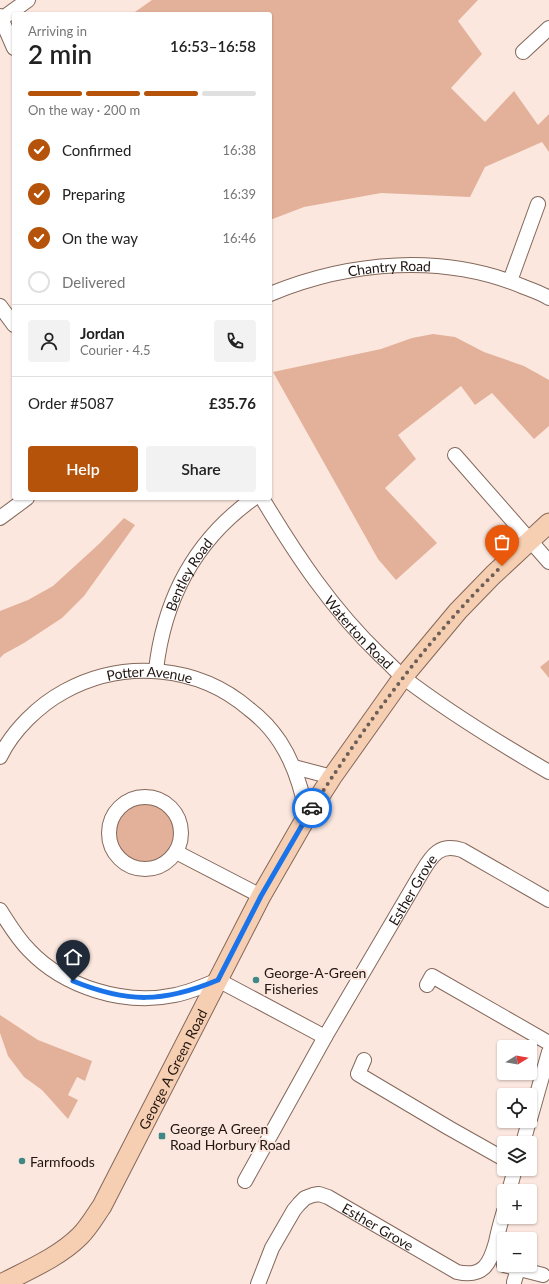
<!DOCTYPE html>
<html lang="en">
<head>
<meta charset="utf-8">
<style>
	body { margin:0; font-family:Lato,sans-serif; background:#f2f2f2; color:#222; height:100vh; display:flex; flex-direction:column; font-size:15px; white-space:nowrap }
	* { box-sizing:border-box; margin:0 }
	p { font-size:13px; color:#767676 }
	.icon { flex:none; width:22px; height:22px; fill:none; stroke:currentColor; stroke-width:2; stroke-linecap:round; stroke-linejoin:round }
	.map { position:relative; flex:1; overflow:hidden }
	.details { position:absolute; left:12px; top:12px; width:260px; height:488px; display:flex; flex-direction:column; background:#fff; border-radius:4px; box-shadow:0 1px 3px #0004 }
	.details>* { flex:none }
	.needle { width:26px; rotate:79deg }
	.tools { position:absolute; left:497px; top:1040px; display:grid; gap:8px }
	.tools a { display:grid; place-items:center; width:40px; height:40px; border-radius:4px; background:#fff; box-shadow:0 1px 3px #0004; font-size:20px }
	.pin { position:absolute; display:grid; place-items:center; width:34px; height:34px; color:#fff; margin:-41px -17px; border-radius:50% 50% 50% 0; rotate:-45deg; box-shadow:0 0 4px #0007 }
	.pin .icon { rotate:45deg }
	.courier { position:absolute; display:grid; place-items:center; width:40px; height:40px; margin:-20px; border:3px solid #1a73e8; border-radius:50%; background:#fff; color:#222; box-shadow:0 1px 5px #0007 }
	.summary em { font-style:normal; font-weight:600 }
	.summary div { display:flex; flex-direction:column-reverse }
	.summary { display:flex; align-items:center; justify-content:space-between; height:68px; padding:0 16px }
	h1 { font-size:26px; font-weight:600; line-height:30px }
	.bar { display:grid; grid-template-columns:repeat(4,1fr); gap:6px 4px; align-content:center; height:48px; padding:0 16px }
	.bar i { height:5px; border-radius:3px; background:#e0e0e0 }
	.bar .selected { background:#b45309 }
	.bar p { grid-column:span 4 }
	.line { display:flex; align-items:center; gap:10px; padding:0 16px; border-top:1px solid #e0e0e0 }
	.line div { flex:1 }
	.round { display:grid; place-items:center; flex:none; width:42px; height:42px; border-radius:4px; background:#f2f2f2 }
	ol { padding:0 16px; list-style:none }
	li { display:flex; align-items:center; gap:12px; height:44px }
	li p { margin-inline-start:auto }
	li .icon { padding:4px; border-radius:50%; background:#b45309; color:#fff; stroke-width:4 }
	li:last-child { color:#767676 }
	li i { width:22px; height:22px; border:2px solid #e0e0e0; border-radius:50% }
	.cta { display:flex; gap:8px; margin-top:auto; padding:8px 16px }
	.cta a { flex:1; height:46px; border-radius:4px; background:#b45309; color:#fff; font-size:16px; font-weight:600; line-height:46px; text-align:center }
	.cta a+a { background:#f2f2f2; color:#222 }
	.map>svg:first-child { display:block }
</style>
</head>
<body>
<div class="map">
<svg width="549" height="1284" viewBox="0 0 549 1284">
	<rect width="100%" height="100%" fill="#fbe7de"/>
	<path fill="#e3b19a" d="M152,0H478L458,21L482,54L451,88L485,122L514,91L538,125L549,114V152L542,142L485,167L470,197L381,193L304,207L270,220V14H132Z
		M433,334L455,337L484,352L524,366L549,380V426L534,439L492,393L475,405L461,386L398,435L416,459L385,488L437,543L396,580L378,559L273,372L381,349L412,338Z
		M124,518L135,525L84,596L62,618L24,643L4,654L0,658V611L28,600L53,586L100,543Z
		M549,660V678L540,667Z
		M114 834a31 31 0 1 1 62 0a31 31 0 1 1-62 0Z
		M0,1015L38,1040L92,1061L85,1081L77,1077L68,1095L78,1100L68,1119L42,1090L24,1077L8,1056L0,1033Z"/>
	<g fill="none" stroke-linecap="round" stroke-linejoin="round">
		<g stroke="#84685b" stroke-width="16">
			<g id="minor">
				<path d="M0,16L14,48"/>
				<path d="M0,20L28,0"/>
				<path d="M523,52L549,28"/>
				<path d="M510,281L538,204"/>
				<path id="s1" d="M270,294C350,261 443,253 524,287C532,290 541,293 549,298"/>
				<path d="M0,306L14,325"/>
				<path d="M455,455L549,562"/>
				<path id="s2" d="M262,498C296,555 332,609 380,655C388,662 396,671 404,678C450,713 499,743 549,772"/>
				<path d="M0,518L27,498"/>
				<path id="s3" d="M156,670C164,599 195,540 254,498"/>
				<path id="s4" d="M0,757C13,730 39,705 65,691C124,659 198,665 249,709C261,718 272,730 280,742C295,765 302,789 307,816"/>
				<path d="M294,767L332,777"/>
				<circle cx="145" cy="833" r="36"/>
				<path d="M176,852L261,896"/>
				<path d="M0,910C9,924 17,938 29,950C64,987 124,1006 175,995C190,992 204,986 218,980L325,1037"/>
				<path d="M427,985L432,976L549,1043"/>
				<path d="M364,1060L358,1074L449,1128L504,1159"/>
				<path d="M530,1119L549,1052"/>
				<path d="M523,1143L529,1121"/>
				<path id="s5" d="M245,1181L325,1037L422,872C432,855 440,843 462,850L549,900"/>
				<path d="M509,1191L515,1169"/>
				<path d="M504,1265L543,1275"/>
				<path d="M514,1282L518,1269"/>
				<path id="s6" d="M258,1284L272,1248L294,1210L299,1204L305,1198L313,1195L319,1194L328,1197L457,1272C483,1278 490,1264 496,1242C498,1232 501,1221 504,1211"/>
			</g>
		</g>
		<g stroke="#84685b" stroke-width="21">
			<g id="secondary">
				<path id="s7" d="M1,1284C28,1270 59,1257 80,1236C89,1227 95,1216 102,1206L261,896L307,816L332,777L403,677L458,611L493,575L549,523"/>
			</g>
		</g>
		<use href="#minor" stroke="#fff" stroke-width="14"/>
		<use href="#secondary" stroke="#f6cfb2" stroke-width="19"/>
	</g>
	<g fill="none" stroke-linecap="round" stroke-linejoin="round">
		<path stroke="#6d5e58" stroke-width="4" stroke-dasharray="0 7.2" d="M312,808C366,724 430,635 502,566"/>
		<path stroke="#1a73e8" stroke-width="5" d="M73,981C127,1003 163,1003 218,980L261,896L312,808"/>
	</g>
	<g fill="#408885" stroke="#fbe7de" stroke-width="1.5">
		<circle cx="256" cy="980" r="4"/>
		<rect x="158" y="1132" width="8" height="8" rx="2"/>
		<circle cx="22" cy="1161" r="4"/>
	</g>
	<g text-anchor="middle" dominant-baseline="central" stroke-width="4" stroke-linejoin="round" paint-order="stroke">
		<g font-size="14" fill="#201510" stroke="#fbe7de">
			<text stroke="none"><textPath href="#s1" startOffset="123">Chantry Road</textPath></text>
			<text stroke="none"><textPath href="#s3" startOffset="102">Bentley Road</textPath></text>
			<text stroke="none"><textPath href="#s2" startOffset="166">Waterton Road</textPath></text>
			<text stroke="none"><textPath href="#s4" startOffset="182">Potter Avenue</textPath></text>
			<text stroke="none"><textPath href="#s5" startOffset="336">Esther Grove</textPath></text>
			<text stroke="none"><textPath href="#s7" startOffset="284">George A Green Road</textPath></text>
			<text stroke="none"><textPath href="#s6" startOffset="181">Esther Grove</textPath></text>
		</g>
		<g font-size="14" fill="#201510" stroke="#fbe7de" text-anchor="start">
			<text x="264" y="972">George-A-Green<tspan x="264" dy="16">Fisheries</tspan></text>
			<text x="170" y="1128">George A Green<tspan x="170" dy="16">Road Horbury Road</tspan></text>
			<text x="30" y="1161">Farmfoods</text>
		</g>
	</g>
</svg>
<div class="tools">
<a><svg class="needle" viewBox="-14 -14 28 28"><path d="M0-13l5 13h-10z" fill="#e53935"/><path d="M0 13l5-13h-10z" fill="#767676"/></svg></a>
<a><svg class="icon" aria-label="locate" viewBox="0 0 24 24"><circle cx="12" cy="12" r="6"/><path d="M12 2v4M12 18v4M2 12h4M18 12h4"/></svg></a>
<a><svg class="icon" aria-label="layers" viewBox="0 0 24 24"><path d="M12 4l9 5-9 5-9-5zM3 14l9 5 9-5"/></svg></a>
<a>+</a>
<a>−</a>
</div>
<div class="pin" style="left:502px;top:566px;background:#ea580c"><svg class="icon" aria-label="bag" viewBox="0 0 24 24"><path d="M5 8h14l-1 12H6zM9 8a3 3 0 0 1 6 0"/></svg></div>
<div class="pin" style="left:73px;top:981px;background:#1f2937"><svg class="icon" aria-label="home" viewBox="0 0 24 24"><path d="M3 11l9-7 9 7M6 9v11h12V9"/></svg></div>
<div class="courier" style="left:312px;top:808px"><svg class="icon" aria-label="car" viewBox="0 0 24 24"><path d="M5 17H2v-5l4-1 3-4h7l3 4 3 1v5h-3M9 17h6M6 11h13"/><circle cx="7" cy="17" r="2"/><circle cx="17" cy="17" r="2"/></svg></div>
<section class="details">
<div class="summary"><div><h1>2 min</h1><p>Arriving in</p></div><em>16:53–16:58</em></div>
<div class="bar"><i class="selected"></i><i class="selected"></i><i class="selected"></i><i></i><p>On the way · 200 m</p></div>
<ol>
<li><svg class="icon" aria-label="check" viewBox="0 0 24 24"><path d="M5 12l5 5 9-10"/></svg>Confirmed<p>16:38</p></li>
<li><svg class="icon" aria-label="check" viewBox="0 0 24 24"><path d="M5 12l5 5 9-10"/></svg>Preparing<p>16:39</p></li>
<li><svg class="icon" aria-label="check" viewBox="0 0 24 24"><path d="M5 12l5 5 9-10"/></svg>On the way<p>16:46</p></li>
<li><i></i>Delivered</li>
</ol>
<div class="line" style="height:72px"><a class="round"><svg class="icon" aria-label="person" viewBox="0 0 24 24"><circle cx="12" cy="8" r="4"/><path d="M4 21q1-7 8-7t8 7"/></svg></a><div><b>Jordan</b><p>Courier · 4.5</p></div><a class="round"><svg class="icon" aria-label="phone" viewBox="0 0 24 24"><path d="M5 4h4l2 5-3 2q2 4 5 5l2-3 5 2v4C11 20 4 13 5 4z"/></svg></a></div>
<div class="line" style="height:52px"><div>Order #5087</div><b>£35.76</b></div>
<div class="cta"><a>Help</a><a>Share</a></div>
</section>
</div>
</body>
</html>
